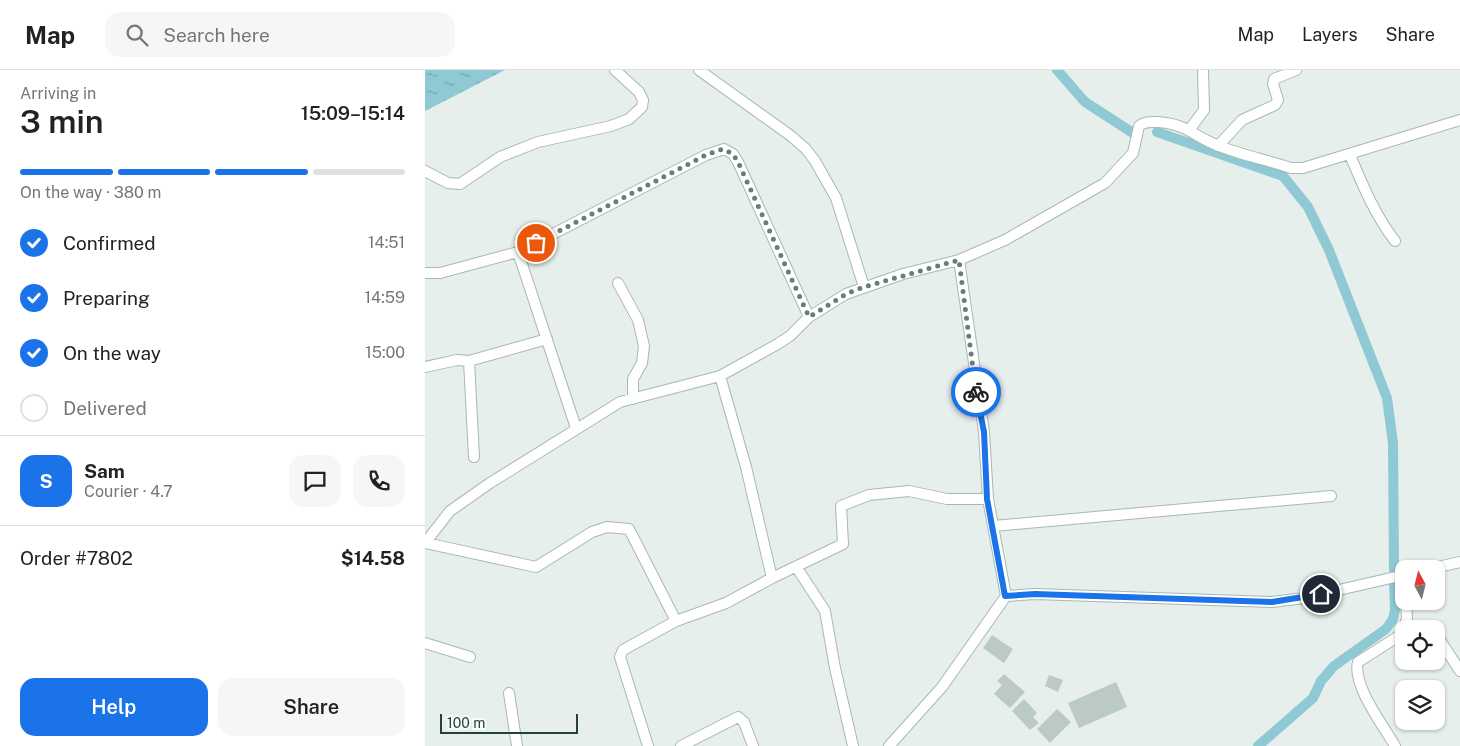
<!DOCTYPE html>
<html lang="en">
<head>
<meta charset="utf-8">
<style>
	body { margin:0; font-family:"Public Sans",sans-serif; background:#f6f6f6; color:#222; height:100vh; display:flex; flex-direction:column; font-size:19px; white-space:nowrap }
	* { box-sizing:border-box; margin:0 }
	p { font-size:16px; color:#767676 }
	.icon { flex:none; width:28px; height:28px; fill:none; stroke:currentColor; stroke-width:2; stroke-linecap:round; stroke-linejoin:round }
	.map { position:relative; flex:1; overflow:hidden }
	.side { display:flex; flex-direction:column; background:#fff; width:425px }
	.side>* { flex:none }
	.needle { width:32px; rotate:353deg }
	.buttons { position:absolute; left:970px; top:490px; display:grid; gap:10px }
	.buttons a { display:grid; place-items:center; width:50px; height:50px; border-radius:10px; background:#fff; box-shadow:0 1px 4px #0004; font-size:25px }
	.scale { position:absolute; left:15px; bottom:12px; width:138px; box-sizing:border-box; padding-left:5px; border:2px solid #24423a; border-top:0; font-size:14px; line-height:18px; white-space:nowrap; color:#24423a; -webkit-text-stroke:4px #f7fbf9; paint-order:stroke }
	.pin { position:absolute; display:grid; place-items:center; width:42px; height:42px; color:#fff; margin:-21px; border:2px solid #fff; border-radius:50%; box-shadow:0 1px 5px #0007 }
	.courier { position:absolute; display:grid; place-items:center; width:50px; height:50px; margin:-25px; border:4px solid #1a73e8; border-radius:50%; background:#fff; color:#222; box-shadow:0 1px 6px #0007 }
	.summary em { font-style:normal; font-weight:600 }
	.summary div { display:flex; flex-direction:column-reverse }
	.summary { display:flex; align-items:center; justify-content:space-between; height:85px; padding:0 20px }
	h1 { font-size:32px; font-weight:600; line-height:38px }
	.bar { display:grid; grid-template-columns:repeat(4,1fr); gap:8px 5px; align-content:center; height:60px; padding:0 20px }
	.bar i { height:6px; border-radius:4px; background:#e0e0e0 }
	.bar .on { background:#1a73e8 }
	.bar p { grid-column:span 4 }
	.line { display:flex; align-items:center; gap:12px; padding:0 20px; border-top:1px solid #e0e0e0 }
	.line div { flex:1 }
	.round { display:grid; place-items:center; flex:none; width:52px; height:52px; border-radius:15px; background:#f6f6f6 }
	ol { padding:0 20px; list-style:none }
	li { display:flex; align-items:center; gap:15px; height:55px }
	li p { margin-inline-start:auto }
	li .icon { padding:5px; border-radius:50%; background:#1a73e8; color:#fff; stroke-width:4 }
	li:last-child { color:#767676 }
	li i { width:28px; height:28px; border:2px solid #e0e0e0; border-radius:50% }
	.primary-button { display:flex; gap:10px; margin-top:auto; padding:10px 20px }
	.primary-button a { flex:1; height:58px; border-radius:15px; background:#1a73e8; color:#fff; font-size:20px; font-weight:600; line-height:58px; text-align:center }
	.primary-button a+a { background:#f6f6f6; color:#222 }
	header { display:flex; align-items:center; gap:30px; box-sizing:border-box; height:70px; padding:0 25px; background:#fff; border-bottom:1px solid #e0e0e0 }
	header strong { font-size:24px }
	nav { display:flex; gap:28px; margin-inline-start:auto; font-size:18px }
	.search { width:350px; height:45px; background:#f6f6f6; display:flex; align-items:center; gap:12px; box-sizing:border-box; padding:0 18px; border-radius:15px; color:#767676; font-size:19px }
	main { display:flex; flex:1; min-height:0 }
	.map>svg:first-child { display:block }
</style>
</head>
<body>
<header>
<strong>Map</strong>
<div class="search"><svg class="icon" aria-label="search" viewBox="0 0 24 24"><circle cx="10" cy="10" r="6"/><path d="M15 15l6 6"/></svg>Search here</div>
<nav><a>Map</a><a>Layers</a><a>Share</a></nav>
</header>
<main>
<section class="side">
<div class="summary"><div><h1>3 min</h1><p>Arriving in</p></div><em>15:09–15:14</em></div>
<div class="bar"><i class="on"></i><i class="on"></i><i class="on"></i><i></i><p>On the way · 380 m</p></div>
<ol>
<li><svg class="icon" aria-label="check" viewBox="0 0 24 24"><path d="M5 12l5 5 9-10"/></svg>Confirmed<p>14:51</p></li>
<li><svg class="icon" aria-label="check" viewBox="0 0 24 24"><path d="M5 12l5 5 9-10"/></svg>Preparing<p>14:59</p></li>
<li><svg class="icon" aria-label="check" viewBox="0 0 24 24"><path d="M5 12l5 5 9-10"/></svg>On the way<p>15:00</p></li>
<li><i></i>Delivered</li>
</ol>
<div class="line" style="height:90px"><b class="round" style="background:#1a73e8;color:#fff">S</b><div><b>Sam</b><p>Courier · 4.7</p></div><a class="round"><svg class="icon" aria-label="chat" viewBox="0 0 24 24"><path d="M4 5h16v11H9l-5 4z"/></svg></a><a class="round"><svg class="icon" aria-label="phone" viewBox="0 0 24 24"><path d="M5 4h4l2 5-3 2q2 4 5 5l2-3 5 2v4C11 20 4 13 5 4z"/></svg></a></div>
<div class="line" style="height:65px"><div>Order #7802</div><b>$14.58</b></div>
<div class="primary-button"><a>Help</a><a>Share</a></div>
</section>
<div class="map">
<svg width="1035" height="676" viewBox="0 0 1035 676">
	<defs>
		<pattern id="water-ripples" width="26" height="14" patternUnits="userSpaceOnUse" patternTransform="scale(1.25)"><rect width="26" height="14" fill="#8ec9d4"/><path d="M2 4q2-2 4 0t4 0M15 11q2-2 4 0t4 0" fill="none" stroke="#74a5ad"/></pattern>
	</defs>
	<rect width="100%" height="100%" fill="#e6efeb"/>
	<path fill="url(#water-ripples)" d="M0,0H80L0,41Z"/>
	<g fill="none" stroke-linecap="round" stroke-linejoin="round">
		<path stroke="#8ec9d4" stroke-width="10" d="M632,0L660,32L708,63
			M732,62L858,106L883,137L904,180L962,328L968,373L969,500
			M833,676L888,628L896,611L909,596L961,559L968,549L970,540L969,515"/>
	</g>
	<path fill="#bbcac4" d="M567,565L588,579L579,593L558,578Z
		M579,604L600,622L585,638L569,624L577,615L572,611Z
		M624,605L638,610L633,622L620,616Z
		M691,612L702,637L654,658L643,633Z
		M599,629L612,643L608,647L614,653L605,660L587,641Z
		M632,639L646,652L625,673L612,659Z"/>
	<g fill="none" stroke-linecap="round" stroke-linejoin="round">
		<g stroke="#a8b8b2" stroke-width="12">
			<path id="minor" d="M274,0L366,66L381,79L390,91L411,128L439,217
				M765,59L779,40L778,0
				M793,76L817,50L850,35L853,30L848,14L849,9L871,0
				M925,85C938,116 950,145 970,171
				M0,101L23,113L35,114L75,87L113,72L186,56L204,49L217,37L218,30L214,22L190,0
				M93,182L151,358
				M0,203H15L93,182L281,85L299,79L308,84L313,92L384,247
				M193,213L213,250L219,276L217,293L208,309V329
				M44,291L122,269
				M0,297L32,290L44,291L49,387
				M295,306L321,397L347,508
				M568,456L906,426
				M0,473L25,441L65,413L195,332L295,306L351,275L365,266L384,247L421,224L478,204L534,190L580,170L680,113L708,83L714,56C720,51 726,52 733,52C763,54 769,67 794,76C817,85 842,90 866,98H878L1035,50
				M1,473L111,497L167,462L182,457L204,459L251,551
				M372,498L400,541L410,598L428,676
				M1004,499L1035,492
				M581,526L610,524L847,532L879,528L979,505
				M980,558L995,556L1006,559
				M979,559L982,548L981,531
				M1011,564L1035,601
				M0,573L45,587
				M84,623L92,676
				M223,676L195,587L198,580L251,551L301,533L347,508L418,474L416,436L444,425L484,421L522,429H563
				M256,676L313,647L319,652L328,676
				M464,676L517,617L581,526L563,429L559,362L534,190
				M970,676C958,655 927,615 933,592L974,566L979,559"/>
		</g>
		<use href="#minor" stroke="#fff" stroke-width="10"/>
	</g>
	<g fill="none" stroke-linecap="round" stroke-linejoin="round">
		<path stroke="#687f78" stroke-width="5" stroke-dasharray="0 9" d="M111,173L281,85L298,79L308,84L313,92L384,247L421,224L439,217L534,190L551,322"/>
		<path stroke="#1a73e8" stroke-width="6" d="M551,322L559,362L562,429L580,526L610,524L847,532L896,524"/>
	</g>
</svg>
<div class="buttons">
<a><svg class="needle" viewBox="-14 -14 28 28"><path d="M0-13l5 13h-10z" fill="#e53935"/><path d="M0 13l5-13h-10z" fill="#767676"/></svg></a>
<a><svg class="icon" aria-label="locate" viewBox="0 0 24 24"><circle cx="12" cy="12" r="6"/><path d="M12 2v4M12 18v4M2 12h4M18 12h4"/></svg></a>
<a><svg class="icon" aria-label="layers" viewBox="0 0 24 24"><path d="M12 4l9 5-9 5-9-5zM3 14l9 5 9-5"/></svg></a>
</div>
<div class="scale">100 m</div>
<div class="pin" style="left:111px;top:173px;background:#ea580c"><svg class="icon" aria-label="bag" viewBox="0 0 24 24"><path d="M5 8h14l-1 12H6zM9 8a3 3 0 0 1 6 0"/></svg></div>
<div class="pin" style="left:896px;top:524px;background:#1f2937"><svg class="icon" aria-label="home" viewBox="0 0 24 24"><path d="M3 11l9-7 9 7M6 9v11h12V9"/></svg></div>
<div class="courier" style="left:551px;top:322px"><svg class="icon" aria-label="bike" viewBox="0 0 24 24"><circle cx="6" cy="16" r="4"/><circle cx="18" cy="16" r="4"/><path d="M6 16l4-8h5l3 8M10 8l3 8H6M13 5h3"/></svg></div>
</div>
</main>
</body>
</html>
